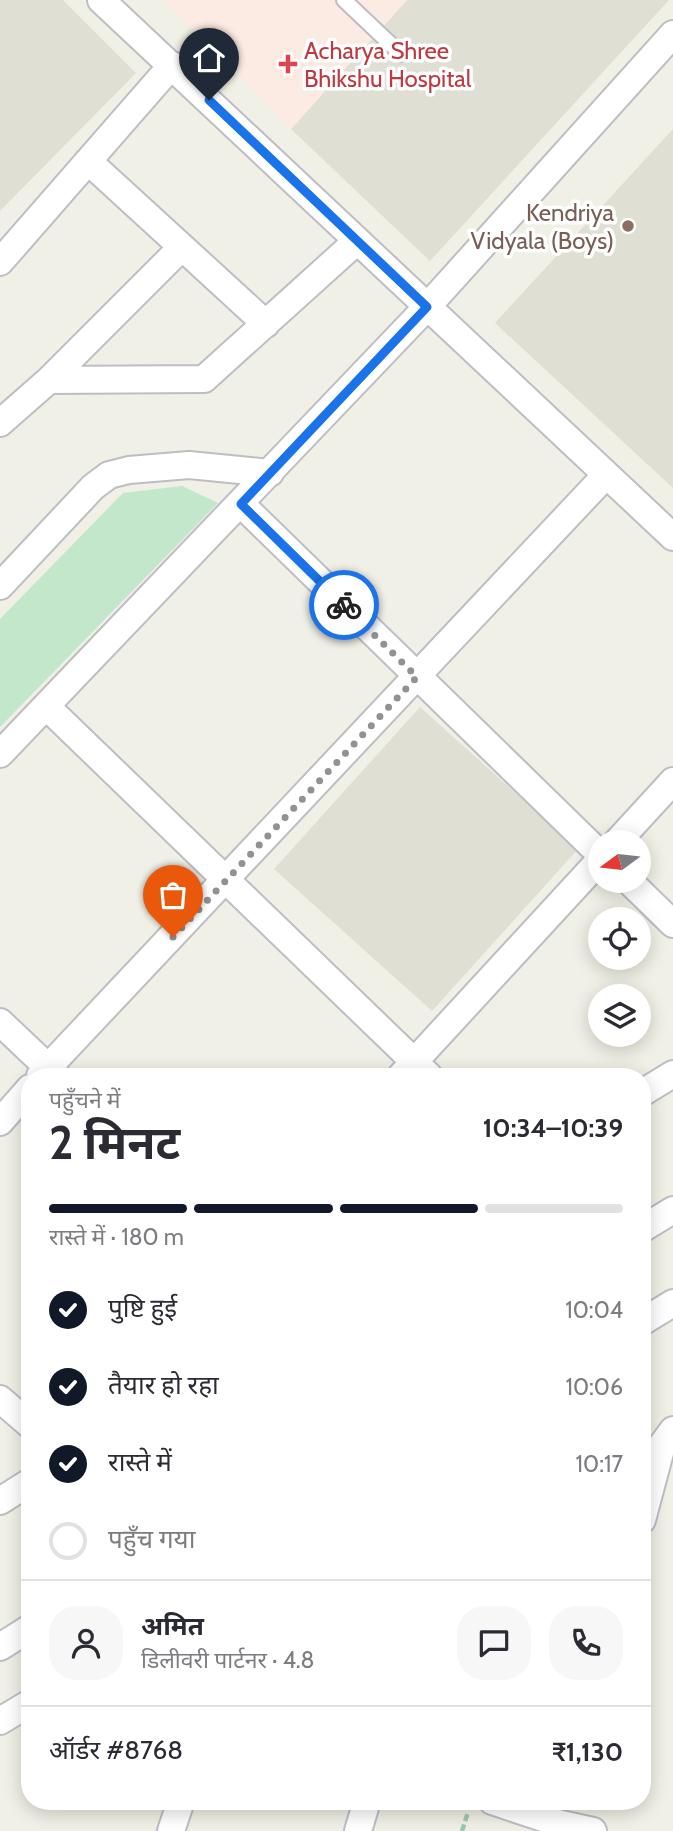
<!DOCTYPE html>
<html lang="hi">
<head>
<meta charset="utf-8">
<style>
	body { margin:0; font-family:Cabin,"Noto Sans Devanagari",sans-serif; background:#f7f7f7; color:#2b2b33; height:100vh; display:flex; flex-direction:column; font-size:26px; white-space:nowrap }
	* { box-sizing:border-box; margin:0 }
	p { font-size:23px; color:#7c7c81 }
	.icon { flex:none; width:38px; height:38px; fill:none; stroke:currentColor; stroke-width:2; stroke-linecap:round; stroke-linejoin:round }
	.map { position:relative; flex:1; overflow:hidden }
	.drawer { position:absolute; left:21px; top:1068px; width:630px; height:742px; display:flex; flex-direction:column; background:#fff; border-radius:28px; box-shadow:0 4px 18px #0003 }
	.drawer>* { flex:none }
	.needle { width:46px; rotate:255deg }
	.buttons { position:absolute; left:588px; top:830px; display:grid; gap:14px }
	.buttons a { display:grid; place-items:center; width:63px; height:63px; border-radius:50%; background:#fff; box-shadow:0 4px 18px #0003; font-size:35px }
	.pin { position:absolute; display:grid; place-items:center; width:60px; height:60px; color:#fff; margin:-72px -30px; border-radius:50% 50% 50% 0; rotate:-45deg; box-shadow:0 0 7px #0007 }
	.pin .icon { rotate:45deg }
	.courier { position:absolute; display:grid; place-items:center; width:70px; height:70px; margin:-35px; border:5px solid #1a73e8; border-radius:50%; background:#fff; color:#222; box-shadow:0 2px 9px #0007 }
	.summary em { font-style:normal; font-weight:700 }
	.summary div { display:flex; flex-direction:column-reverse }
	.summary { display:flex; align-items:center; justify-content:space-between; height:119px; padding:0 28px }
	h1 { font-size:46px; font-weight:700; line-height:52px }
	.bar { display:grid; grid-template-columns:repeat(4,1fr); gap:10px 7px; align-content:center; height:84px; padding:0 28px }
	.bar i { height:9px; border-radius:5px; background:#e1e1e2 }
	.bar .active { background:#111827 }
	.bar p { grid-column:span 4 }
	.line { display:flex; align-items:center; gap:18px; padding:0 28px; border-top:2px solid #e1e1e2 }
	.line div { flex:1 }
	.round { display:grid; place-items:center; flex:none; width:74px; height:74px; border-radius:28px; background:#f7f7f7 }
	ol { padding:0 28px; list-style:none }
	li { display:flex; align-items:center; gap:21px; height:77px }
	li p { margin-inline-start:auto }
	li .icon { padding:7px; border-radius:50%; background:#111827; color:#fff; stroke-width:4 }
	li:last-child { color:#7c7c81 }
	li i { width:38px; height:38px; border:4px solid #e1e1e2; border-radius:50% }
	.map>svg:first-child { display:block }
</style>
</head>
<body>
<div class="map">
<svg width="673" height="1831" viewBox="0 0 673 1831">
	<rect width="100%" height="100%" fill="#f0f0e6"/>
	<path fill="#e0dfd4" d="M0,0H63L136,73L0,211Z
		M407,0H669L430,261L291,129Z
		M673,129V488L495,323Z
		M420,707L578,849L432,1011L274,869Z"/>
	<path fill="#fcebe2" d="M165,0H407L291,129Z"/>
	<path fill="#c2e7cb" d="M182,486L218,503L0,727V619L123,493Z"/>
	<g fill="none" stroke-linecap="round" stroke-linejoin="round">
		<g stroke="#bdbec4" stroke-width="18">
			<path id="service" d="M344,0L401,54"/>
		</g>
		<g stroke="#bdbec4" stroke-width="30">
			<path id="minor" d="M101,0L673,537
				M88,161L182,247
				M0,262L172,65
				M266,324L182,247L49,380L204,379C255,333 306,287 357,241
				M0,423L49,380
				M241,504L600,854
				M0,586L93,487L109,475L129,470L189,465L270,473
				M46,706L429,1076
				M0,754L427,307L673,34
				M617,842L673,781
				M628,880L673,924
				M0,1022L57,1076
				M40,1076L606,475
				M401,1076L600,860
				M642,1093L673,1074
				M0,1122L30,1088
				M642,1229L673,1210
				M642,1322L673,1303
				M0,1399L30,1425
				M0,1501L30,1482
				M642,1520L662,1445L673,1430
				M0,1647L30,1628
				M0,1721L30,1703
				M492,1801L561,1824L593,1831
				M171,1831L181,1801
				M358,1831L367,1801"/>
		</g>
		<path stroke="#9bc8b3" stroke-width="4.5" stroke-dasharray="7 3.5" stroke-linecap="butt" d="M462,1831L468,1812"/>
		<use href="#service" stroke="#fff" stroke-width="14"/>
		<use href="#minor" stroke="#fff" stroke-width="26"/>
	</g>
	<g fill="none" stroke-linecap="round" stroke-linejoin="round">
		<path stroke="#909293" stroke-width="7" stroke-dasharray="0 12.6" d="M173,937L417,677L344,605"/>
		<path stroke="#1a73e8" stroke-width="9" d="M209,100L427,307L241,504L344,605"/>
	</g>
	<path fill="#e0444e" stroke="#fff" stroke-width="2.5" d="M284.5 53.5h7v7h7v7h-7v7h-7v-7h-7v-7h7z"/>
	<circle fill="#8d6e63" stroke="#fff" stroke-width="2.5" cx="628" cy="226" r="7"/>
	<g text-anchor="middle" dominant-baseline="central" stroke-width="7" stroke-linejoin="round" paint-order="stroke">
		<g font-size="24" fill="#be3a42" stroke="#fff" text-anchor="start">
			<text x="304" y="50">Acharya Shree<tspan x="304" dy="28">Bhikshu Hospital</tspan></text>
		</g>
		<g font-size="24" fill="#785e54" stroke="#fff" text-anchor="end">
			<text x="614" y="212">Kendriya<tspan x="614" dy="28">Vidyala (Boys)</tspan></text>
		</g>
	</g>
</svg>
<div class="buttons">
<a><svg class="needle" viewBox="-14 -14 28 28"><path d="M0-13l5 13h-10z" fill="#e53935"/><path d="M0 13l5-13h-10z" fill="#7c7c81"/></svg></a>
<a><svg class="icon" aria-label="locate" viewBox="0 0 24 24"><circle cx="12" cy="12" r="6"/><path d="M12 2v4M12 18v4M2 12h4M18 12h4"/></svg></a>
<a><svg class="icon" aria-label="layers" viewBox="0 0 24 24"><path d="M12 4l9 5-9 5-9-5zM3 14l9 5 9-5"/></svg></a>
</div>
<div class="pin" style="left:173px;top:937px;background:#ea580c"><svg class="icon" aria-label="bag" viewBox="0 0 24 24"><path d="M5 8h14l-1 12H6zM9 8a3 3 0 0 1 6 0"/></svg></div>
<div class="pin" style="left:209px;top:100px;background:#1f2937"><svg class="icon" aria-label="home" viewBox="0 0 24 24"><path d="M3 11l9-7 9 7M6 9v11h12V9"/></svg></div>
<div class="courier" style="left:344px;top:605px"><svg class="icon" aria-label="bike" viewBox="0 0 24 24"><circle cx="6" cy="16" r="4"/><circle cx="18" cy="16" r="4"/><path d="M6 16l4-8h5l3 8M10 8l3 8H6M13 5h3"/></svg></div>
<section class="drawer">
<div class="summary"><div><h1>2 मिनट</h1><p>पहुँचने में</p></div><em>10:34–10:39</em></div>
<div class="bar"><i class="active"></i><i class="active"></i><i class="active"></i><i></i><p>रास्ते में · 180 m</p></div>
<ol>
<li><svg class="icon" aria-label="check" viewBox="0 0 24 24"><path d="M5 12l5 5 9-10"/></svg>पुष्टि हुई<p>10:04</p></li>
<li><svg class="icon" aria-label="check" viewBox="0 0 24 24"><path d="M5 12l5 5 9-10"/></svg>तैयार हो रहा<p>10:06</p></li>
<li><svg class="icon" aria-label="check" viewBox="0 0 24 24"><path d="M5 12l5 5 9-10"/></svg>रास्ते में<p>10:17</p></li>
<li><i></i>पहुँच गया</li>
</ol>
<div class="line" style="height:126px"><a class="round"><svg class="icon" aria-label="person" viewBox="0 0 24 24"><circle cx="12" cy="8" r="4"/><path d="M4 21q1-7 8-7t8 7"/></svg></a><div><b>अमित</b><p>डिलीवरी पार्टनर · 4.8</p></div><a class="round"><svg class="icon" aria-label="chat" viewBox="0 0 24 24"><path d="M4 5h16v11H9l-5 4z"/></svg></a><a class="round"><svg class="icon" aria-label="phone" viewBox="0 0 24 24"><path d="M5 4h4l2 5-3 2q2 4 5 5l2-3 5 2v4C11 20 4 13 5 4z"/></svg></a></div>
<div class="line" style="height:91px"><div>ऑर्डर #8768</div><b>₹1,130</b></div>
</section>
</div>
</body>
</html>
